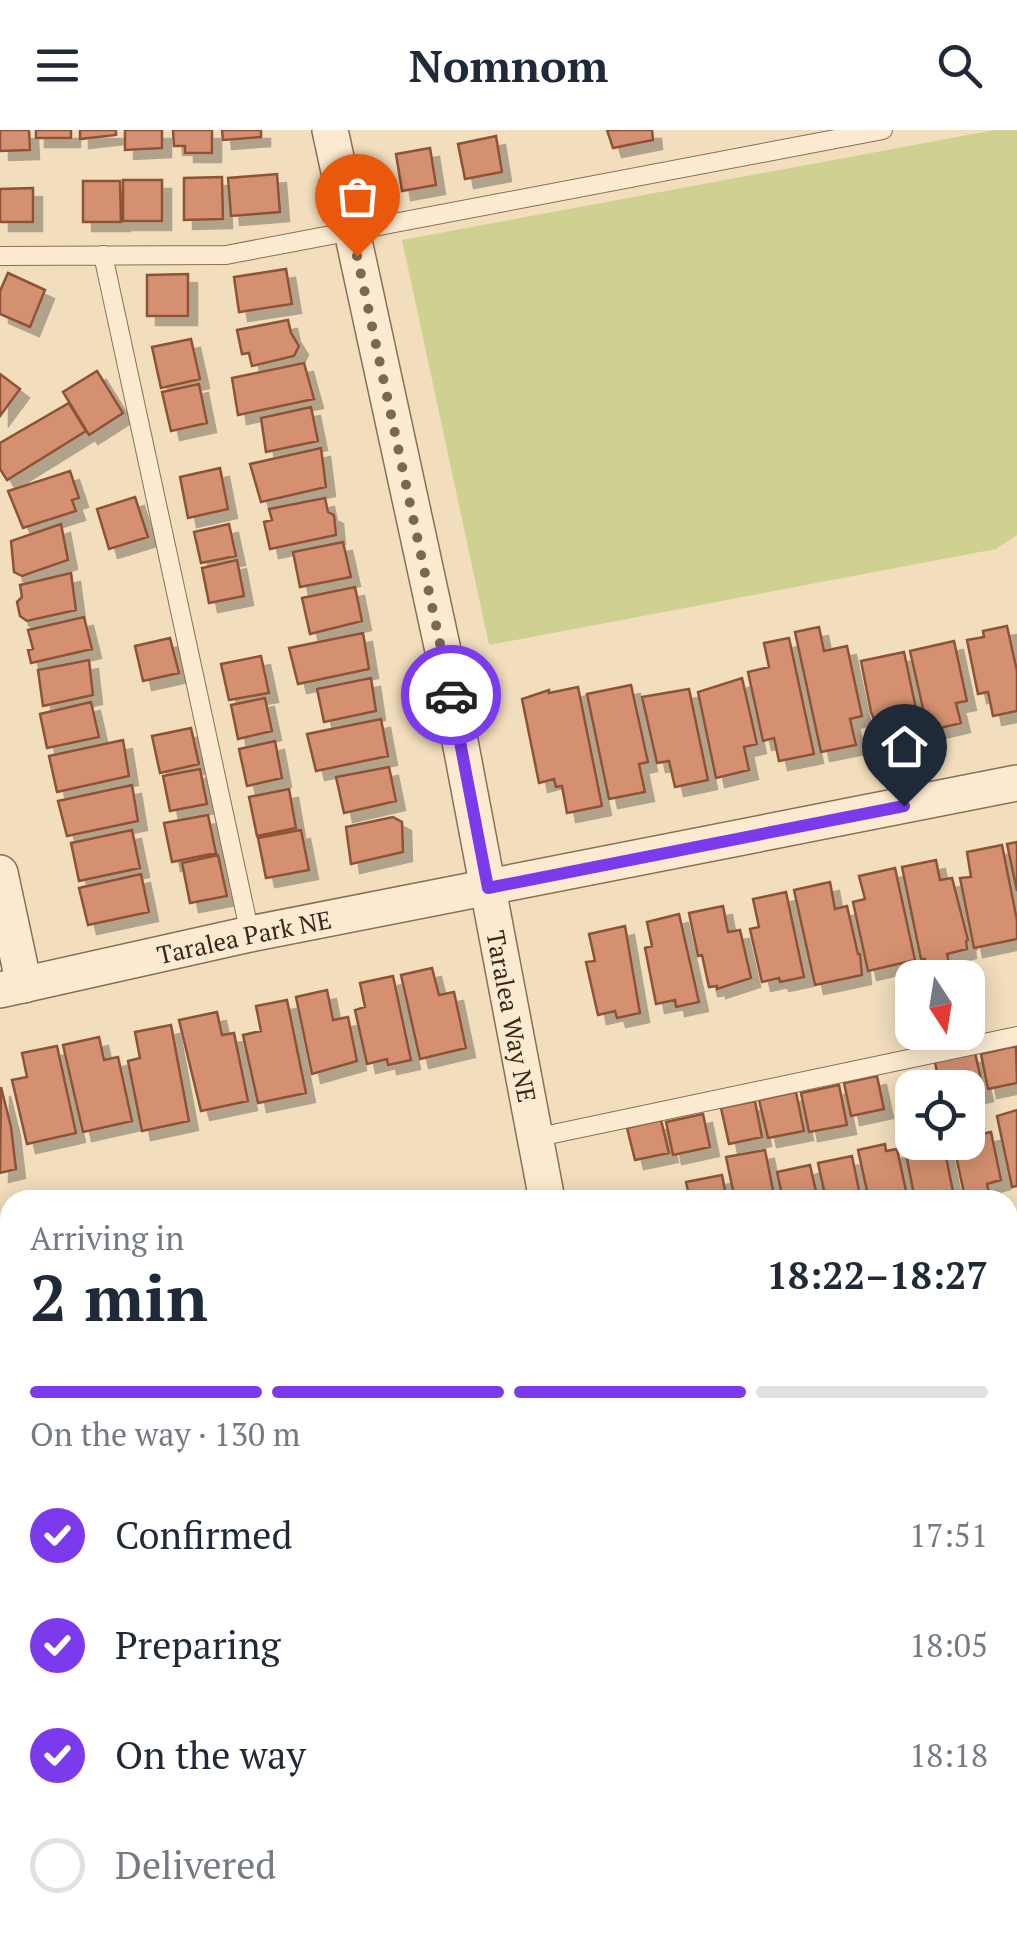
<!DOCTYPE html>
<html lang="en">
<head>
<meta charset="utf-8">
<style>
	body { margin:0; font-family:"PT Serif",serif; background:#f6f6f7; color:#1f2937; height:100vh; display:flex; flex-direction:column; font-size:38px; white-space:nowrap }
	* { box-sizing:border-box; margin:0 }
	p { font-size:32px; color:#747a83 }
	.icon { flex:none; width:55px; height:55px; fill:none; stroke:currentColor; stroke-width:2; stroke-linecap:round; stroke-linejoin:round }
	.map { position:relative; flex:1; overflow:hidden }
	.details { position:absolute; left:0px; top:1060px; width:1018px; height:752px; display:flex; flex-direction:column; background:#fff; border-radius:30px 30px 0 0; box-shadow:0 5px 25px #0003 }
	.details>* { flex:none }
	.needle { width:65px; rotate:168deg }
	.buttons { position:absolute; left:895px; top:830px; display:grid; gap:20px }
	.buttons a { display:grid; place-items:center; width:90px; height:90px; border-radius:20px; background:#fff; box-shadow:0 5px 25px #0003; font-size:50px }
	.pin { position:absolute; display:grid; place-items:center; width:85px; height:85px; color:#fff; margin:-102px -42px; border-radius:50% 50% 50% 0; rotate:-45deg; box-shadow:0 0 10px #0007 }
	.pin .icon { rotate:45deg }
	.courier { position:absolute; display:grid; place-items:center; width:100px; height:100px; margin:-50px; border:8px solid #7c3aed; border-radius:50%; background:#fff; color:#222; box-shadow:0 2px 12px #0007 }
	.head em { font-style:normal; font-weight:700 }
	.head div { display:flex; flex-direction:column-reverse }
	.head { display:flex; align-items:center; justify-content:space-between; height:170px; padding:0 30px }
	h1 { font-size:65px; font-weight:700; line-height:75px }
	.bar { display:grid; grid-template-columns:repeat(4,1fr); gap:15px 10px; align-content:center; height:120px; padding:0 30px }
	.bar i { height:12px; border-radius:8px; background:#e0e1e3 }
	.bar .active { background:#7c3aed }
	.bar p { grid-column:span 4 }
	ol { padding:0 30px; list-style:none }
	li { display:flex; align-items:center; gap:30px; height:110px }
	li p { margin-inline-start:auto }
	li .icon { padding:10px; border-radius:50%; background:#7c3aed; color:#fff; stroke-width:4 }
	li:last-child { color:#747a83 }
	li i { width:55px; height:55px; border:5px solid #e0e1e3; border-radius:50% }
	header { display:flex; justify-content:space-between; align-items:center; height:130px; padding:0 30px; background:#fff; font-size:45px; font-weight:700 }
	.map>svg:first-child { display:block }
</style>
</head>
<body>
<header><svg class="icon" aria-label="menu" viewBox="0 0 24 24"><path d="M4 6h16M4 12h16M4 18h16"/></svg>Nomnom<svg class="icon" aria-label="search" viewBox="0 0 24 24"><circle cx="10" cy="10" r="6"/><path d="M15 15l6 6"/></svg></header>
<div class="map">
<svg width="1017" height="1812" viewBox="0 0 1017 1812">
	<defs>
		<filter id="shadow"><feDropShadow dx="9" dy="9" stdDeviation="0" flood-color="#0004"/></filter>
	</defs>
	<rect width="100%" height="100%" fill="#f2debd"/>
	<path fill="#cfd190" d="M995,0H1017V405L996,419L489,515L402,110Z"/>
	<path fill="#d4906f" stroke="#8d5238" stroke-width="2.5" filter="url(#shadow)" d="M0,0H29L30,20L0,21Z
		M36,0H71V8H36Z
		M80,0H116V5L80,9Z
		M125,0H162V18L125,20Z
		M173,0H212V23H185V16H174Z
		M222,0H261V7L223,10Z
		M607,0H652L653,10L613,18Z
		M496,6L502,42L465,49L458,14Z
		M430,18L436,55L402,61L396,24Z
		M277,44L280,82L231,86L228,48Z
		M222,47L223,89L184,90V48Z
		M123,50H162V91H123Z
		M83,51H120L121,92H83Z
		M33,58V92H0V59Z
		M286,139L292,174L239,182L234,147Z
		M8,143L45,160L30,197L0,184V161Z
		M188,144V186H147V145Z
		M288,190L291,203L299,216L294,226L252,236L249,223L242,224L237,200Z
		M191,209L200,249L161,258L152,217Z
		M304,233L314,269L238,285L232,248Z
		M97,241L123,283L89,305L63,262Z
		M0,244L20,259L0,286Z
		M199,254L207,293L171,301L162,262Z
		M69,273L86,301L7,350L0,339V313Z
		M311,277L318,311L266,322L261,288Z
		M321,318L326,357L261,372L250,334Z
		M220,338L228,379L188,388L180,347Z
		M70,341L79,368L72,370L76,381L23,398L8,361Z
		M135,367L148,407L109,419L97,379Z
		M325,368L328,382L334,385L336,405L270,419L264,392L272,390L269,379Z
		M61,394L68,430L22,446L14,442L11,411Z
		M229,394L236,426L201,433L194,402Z
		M343,412L351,447L300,457L293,422Z
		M237,430L244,466L209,473L202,438Z
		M71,443L76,480L27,491L20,486L17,472L22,467L20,455Z
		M355,457L362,491L310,504L302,468Z
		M84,487L92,519L31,533L28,520L33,519L28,500Z
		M1007,496L1017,541V581L993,586L988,562L978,564L967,510L984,507L983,501Z
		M819,497L824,521L847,516L862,586L850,589L856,615L821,622L795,502Z
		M363,503L369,539L298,554L289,518Z
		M170,508L179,543L143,551L135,516Z
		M789,508L814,624L779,631L774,608L763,611L748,542L769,537L764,513Z
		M954,511L967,571L956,573L961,593L928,601L910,521Z
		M904,522L921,602L889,609L885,586L874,589L871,582L861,531Z
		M261,526L269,563L229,570L221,534Z
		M89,530L93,565L43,576L38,540Z
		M371,548L376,581L324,592L317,559Z
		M742,548L757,614L744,617L749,640L716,648L698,562Z
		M631,555L648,632L639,634L645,662L609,669L587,564Z
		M578,557L602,676L567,683L562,656L556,657L554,649L539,653L522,569L549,560V563Z
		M689,559L708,650L675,657L669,631L657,633L642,567Z
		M265,568L272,601L238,609L231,575Z
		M91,572L99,607L47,618L40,584Z
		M381,589L388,626L316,641L307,604Z
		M191,598L199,634L160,643L152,606Z
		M123,610L129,646L57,662L49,626Z
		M275,611L282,648L247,656L239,619Z
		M389,637L396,671L344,683L336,647Z
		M200,639L207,674L170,681L163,646Z
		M132,655L138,691L67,706L58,671Z
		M289,659L296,698L257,706L249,667Z
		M208,685L216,723L172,732L164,693Z
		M393,687L402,692L403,722L351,734L346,697Z
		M132,700L140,738L79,751L71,713Z
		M301,700L309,740L266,748L258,708Z
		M1017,712V761L1007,714Z
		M1002,715L1017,790V809L974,818L960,748L971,747L967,722Z
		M218,725L227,766L190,773L182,733Z
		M936,730L940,750L952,748L968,810L966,811L967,819L947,824L951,842L928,846L925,829H921L902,737Z
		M895,738L915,830L868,841L853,772L865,769L859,746Z
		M141,744L149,782L88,795L79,758Z
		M830,752L835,779L847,776L858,824H860L862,845L815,855L794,760Z
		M786,762L804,847L780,852L779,848L762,852L750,799L759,797L753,769Z
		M723,776L728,802L740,800L751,848L717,859V856L709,857L702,825L698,826L689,783Z
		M679,784L699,872L676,877L675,870L656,874L645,818L652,816L647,792Z
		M625,796L640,883L617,888L615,881L598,885L586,832L595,831L589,804Z
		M432,838L439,865L454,862L466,918L420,929L401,845Z
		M393,846L411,930L388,935L387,929L367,934L355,880L365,877L360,853Z
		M327,860L333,890L348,887L357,931L312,944L296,867Z
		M287,870L306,963L258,973L243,905L261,901L256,876Z
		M217,882L222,905L234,903L248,971L201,981L179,890Z
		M171,895L189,991L142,1001L128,931L140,928L135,902Z
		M99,907L104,930L118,927L132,991L83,1002L63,915Z
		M57,916L76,1003L27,1014L12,950L27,947L22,923Z
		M1016,916L1017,953L988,959L981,924Z
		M975,923L984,962L968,966V958H940L935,932Z
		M877,946L884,979L851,986L844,953Z
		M839,955L847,995L809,1002L801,963Z
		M1,957L11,997L16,1039L0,1043Z
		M796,962L804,1001L768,1008L759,970Z
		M755,971L762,1007L729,1014L721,978Z
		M1017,980V1056L1012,1057L997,986Z
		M703,984L710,1017L673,1025L666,992Z
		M661,990L669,1023L635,1030L627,998Z
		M979,997L981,1004L991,1002L1001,1050L987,1054L989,1063L965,1068L953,1012H968V999Z
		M912,1007V1012H943L954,1066L950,1070H915L903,1009Z
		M885,1014L886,1021L897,1019L908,1070H869L858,1020Z
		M765,1020L775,1070H735L726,1027Z
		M852,1026L861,1070H826L818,1033Z
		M810,1035L818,1070H783L777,1042Z
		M722,1045L727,1070H690L686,1052Z
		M10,1149V1248L0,1250V1151Z
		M1008,1193L1017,1199V1242L1013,1243L1014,1249L1008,1250Z
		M1017,1281V1331L1008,1334V1283Z
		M1008,1377L1016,1413L1008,1415Z
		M10,1384V1435L5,1436L0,1435V1384Z
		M1008,1442H1017V1518L1008,1520Z
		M1009,1658L1017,1705V1739L1008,1741Z
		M10,1659V1733L0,1736V1661Z
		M304,1802H327L328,1812H293L291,1805Z
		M353,1802H369L372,1812H337L336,1806Z
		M381,1802H418L420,1812H383Z
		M427,1802H465L467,1812H429Z
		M482,1802H526L532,1812H487Z
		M762,1802H789L791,1812H753L751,1805Z
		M851,1802H902L903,1812H853Z"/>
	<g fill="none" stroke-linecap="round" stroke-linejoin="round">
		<g stroke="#8c6d55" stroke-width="20">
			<path id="service" d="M103,125L250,804
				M0,126L226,125L883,0
				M534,1008L1017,906
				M1008,1358L1017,1356
				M0,1567L10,1565
				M717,1802L719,1812"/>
		</g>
		<g stroke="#8c6d55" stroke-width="38">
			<g id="minor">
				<path id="s1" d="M330,0L442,516L547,1070"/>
				<path d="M0,743L24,855"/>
				<path id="s2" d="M0,860L250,804L1017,653"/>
				<path d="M1008,1125L1017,1123"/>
				<path d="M0,1310L10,1309"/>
				<path d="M1008,1585L1017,1583"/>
				<path d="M0,1798L10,1796"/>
			</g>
		</g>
		<use href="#service" stroke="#fcebd1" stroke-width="18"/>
		<use href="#minor" stroke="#fcebd1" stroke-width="35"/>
	</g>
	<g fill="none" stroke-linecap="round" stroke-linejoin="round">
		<path stroke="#7a6754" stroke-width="10" stroke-dasharray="0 18" d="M357,126L451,565"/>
		<path stroke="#7c3aed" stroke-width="12" d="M451,565L488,758L904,676"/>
	</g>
	<g text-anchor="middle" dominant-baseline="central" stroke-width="8" stroke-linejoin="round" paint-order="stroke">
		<g font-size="25" fill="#3a271b" stroke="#f9e8ce">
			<text stroke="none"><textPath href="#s2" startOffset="250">Taralea Park NE</textPath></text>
			<text stroke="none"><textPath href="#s1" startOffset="905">Taralea Way NE</textPath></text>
		</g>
	</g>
</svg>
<div class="buttons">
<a><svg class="needle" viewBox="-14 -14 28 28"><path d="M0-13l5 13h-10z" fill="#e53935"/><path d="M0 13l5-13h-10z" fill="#747a83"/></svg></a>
<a><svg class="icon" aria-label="locate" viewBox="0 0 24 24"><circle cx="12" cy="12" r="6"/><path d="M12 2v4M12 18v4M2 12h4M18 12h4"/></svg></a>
</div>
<div class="pin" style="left:357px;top:126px;background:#ea580c"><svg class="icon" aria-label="bag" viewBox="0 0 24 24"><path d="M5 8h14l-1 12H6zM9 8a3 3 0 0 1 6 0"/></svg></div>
<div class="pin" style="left:904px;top:676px;background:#1f2937"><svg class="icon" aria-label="home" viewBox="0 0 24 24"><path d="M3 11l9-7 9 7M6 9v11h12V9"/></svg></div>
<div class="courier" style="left:451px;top:565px"><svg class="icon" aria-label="car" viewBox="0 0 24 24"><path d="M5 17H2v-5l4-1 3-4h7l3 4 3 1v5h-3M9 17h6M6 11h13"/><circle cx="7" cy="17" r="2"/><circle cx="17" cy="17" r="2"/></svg></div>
<section class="details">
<div class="head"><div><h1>2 min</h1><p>Arriving in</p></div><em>18:22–18:27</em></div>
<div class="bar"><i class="active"></i><i class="active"></i><i class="active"></i><i></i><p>On the way · 130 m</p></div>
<ol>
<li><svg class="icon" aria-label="check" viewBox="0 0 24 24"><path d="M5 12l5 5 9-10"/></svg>Confirmed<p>17:51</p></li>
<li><svg class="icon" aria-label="check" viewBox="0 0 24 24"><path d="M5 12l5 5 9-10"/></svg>Preparing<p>18:05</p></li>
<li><svg class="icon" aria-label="check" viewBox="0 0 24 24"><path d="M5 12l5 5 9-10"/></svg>On the way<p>18:18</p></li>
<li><i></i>Delivered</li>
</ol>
</section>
</div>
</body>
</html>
